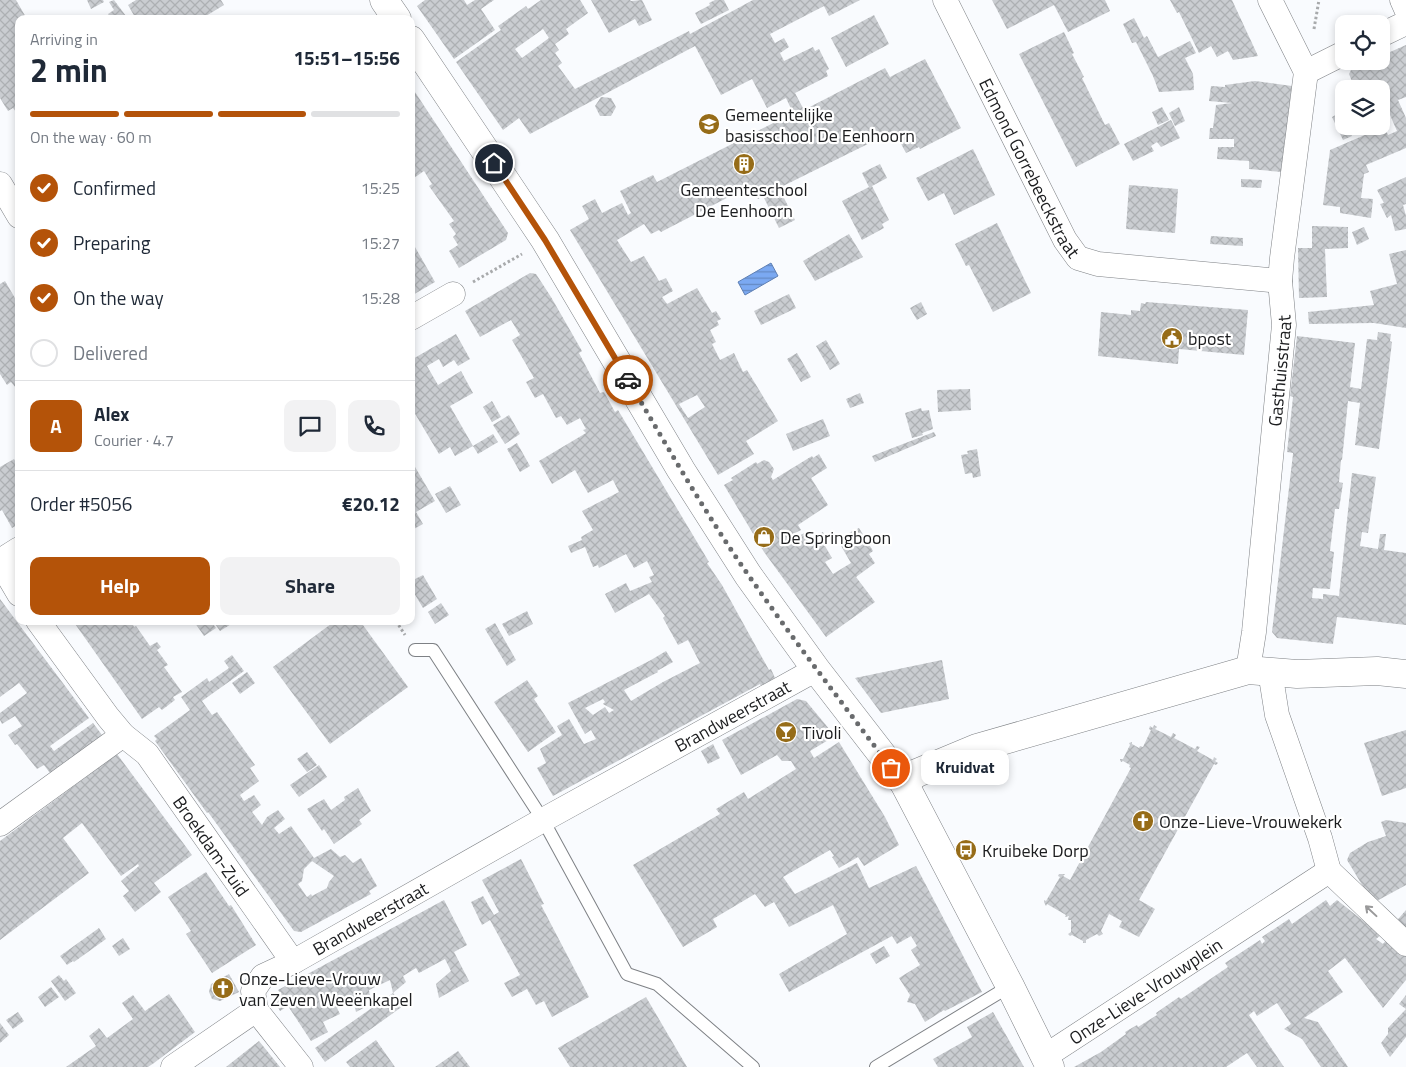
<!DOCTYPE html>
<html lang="en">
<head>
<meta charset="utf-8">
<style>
	body { margin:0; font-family:"Titillium Web",sans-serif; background:#f2f2f3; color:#1f2937; height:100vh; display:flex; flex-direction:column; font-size:19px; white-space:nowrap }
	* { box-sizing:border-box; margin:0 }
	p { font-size:16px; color:#747a83 }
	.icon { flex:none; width:28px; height:28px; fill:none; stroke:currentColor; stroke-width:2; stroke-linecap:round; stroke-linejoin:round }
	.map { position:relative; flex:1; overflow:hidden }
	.side { position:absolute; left:15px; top:15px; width:400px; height:610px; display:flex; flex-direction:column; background:#fff; border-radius:10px; box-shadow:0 2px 8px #0003 }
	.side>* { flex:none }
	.buttons { position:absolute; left:1335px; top:15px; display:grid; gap:10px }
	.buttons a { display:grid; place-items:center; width:55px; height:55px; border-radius:10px; background:#fff; box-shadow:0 2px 8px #0003; font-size:25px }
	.pin { position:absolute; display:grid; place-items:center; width:42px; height:42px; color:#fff; margin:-21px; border:2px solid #fff; border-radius:50%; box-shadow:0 1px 5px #0007 }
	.courier { position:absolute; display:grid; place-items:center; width:50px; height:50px; margin:-25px; border:4px solid #b45309; border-radius:50%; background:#fff; color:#222; box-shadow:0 1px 6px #0007 }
	.bubble { position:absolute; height:35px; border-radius:10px; background:#fff; box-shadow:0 2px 8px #0003; font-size:16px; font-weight:700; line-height:35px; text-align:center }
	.headline em { font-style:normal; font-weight:700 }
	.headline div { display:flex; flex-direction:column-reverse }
	.headline { display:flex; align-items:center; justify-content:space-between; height:85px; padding:0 15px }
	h1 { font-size:32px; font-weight:700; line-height:38px }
	.bar { display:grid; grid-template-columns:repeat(4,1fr); gap:8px 5px; align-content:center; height:60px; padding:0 15px }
	.bar i { height:6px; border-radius:4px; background:#e0e1e3 }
	.bar .active { background:#b45309 }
	.bar p { grid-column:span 4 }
	.line { display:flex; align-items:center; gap:12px; padding:0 15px; border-top:1px solid #e0e1e3 }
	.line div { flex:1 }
	.round { display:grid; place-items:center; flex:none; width:52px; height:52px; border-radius:10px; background:#f2f2f3 }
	ol { padding:0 15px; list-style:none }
	li { display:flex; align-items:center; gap:15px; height:55px }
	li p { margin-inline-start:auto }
	li .icon { padding:5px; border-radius:50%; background:#b45309; color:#fff; stroke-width:4 }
	li:last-child { color:#747a83 }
	li i { width:28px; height:28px; border:2px solid #e0e1e3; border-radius:50% }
	.button { display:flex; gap:10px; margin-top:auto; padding:10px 15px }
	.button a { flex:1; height:58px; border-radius:10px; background:#b45309; color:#fff; font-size:20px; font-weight:700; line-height:58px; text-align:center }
	.button a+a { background:#f2f2f3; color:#1f2937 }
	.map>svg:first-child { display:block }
</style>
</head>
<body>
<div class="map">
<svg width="1406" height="1067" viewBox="0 0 1406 1067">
	<defs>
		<pattern id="water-rules" width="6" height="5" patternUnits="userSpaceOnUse" patternTransform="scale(1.25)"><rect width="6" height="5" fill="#7ba9f2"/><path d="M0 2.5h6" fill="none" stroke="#6489c3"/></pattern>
		<pattern id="building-cross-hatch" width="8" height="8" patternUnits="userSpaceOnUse" patternTransform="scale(1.25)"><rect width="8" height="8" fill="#cacdd1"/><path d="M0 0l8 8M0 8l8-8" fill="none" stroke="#adb0b3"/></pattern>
	</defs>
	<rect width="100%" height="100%" fill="#f9fbfe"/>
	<path fill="url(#water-rules)" stroke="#5e7fb3" d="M771,263L778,276L745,295L738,282Z"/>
	<path fill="url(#building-cross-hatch)" fill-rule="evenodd" d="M0,0H16L27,19H19V32L15,34L19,40V110L16,112L13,108L8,111L0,98Z
		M87,0H103L104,2L91,9Z
		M114,0L126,16L121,19H111L108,14L114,10L109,2Z
		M136,0H221L224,5L201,19H136L128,5Z
		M425,0H464L467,5L475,0H494L481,9L495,30L454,59L417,6Z
		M541,0H580L588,13L566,29L569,34L555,44L559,50L555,53L562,63L558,66L575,89L689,31L690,34L753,0H860L829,16L824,6L770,34L775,43L784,38L789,47L780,53L784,61L813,47L815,51L819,49L829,69L826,71L828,76L795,93L804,110L885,68L890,77L925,59L961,128L920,149L919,147L906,153L894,131L779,188L795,220L779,228L763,196L758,199L750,186L661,232L659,230L651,234L644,224L617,240L631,262L644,256L659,281L666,278L673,291L662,297L667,304L697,288L712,313L716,311L721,319L717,321L719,325L710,330L716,342L712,344L720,360L734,353L743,372L747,370L778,421L746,441L754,454L718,475L570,230L589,219L582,206L595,199L602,213L622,203L628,215L631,213L620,191L653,175L657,182L793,113L786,98L767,108L752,79L721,95L695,46L530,134L519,118L503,130L456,62L501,30L498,26L501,24L526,6L528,9ZM543,29L549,38L522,58L515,49ZM697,395L705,407L688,418L679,404Z
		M591,0H630L631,1L642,0L652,20L639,26L635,19L609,33Z
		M715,0H724L729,10L701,24L695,13L710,5L709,3Z
		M992,0H1105L1110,11L1068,32L1054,5L1007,29Z
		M1170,0H1232L1258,56L1233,60L1228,51L1217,57L1211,46L1199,53L1179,12L1177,13Z
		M874,15L889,44L846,67L831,38Z
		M1134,18L1144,38L1147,36L1158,57L1190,41L1196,53L1185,58L1193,74L1194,90L1159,92L1153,76L1136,42L1132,43L1123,24Z
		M1064,32L1074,53L1072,54L1084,77L1082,78L1105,125L1109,123L1120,144L1076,167L1019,54Z
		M1406,45V97L1398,100L1406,118V148L1366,165L1369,172L1364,174L1361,198L1373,199L1371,218L1340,213V207L1323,205L1330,150L1374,131L1372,126H1381V119L1388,135L1397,131L1387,108L1381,110V89H1355L1349,74L1351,70L1369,61H1381V56Z
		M1255,81L1292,86L1282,172L1249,169V161L1217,159L1218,147H1234V139H1209L1210,128H1213L1216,105L1232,103L1209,101L1211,86L1225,87V85Z
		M411,86L508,233L506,240L459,268L449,251L458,245L453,237L456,234L449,224L454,221L429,186L432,184L424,171L411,180Z
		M601,97L611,98L616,107L611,116H600L595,106Z
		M1162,107L1169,120L1158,125L1152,112Z
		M1179,107L1185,121L1175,126L1169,113Z
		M1341,112L1344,118V126H1348L1352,136L1343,140L1332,117Z
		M1171,120L1180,138L1161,147L1157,142L1151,146L1154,151L1133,161L1124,144Z
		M973,149L995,195L954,215L944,193L928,201L916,178Z
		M880,164L887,178L872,186L889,220L882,224L884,228L862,240L842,201L869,187L862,173Z
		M1406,177V204L1403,205L1406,216V229L1395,231L1391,215L1387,218L1380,204L1384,203L1377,190Z
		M1241,179L1262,180L1261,188L1241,187Z
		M1129,185L1178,189L1175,233L1126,229Z
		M997,223L1031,293L993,312L969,265L966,266L955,244Z
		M1312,226L1348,227V248L1325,249L1327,297L1299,298L1298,248H1312Z
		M1364,227L1369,239L1357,245L1352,232Z
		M849,234L863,257L815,281L803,261Z
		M1211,236L1243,238V246L1210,244Z
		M411,240L435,282L411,296Z
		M1406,250V328L1374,323L1309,324L1308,312L1374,305L1370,291L1397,284L1389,254Z
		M530,273L536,274L551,297L582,351L579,353L600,393L604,392L615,412L618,410L709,562L707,563L722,585L769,670L771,669L775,678L761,686L760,684L553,796L537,768L546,763L540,749L562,735L557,726L569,719L584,744L596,739L591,730L585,734L568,703L651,660L666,651L673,662L657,671L658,672L624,690L631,701L663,682L700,663L688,640L678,645L663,618L665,616L649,594L615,613L605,594L626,583L630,591L652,582L649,577L654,575L647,561L634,568L626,554L599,568L598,565L593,567L585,547L571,553L568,546L582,540L581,537L593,530L582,511L619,492L613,480L588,493L575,470L552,484L539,461L586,433L583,430L586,429L580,418L567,425L561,416L556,418L543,394L535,398L526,382L534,378L512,340L520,335L511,320L480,337L465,311ZM603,699L605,702L603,704L614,710L609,713L605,707L593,715L585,708Z
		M5,281L19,305V386L16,388L11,382L7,385L0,374V284Z
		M789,294L796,308L761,325L754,311Z
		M921,302L927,314L917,320L910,308Z
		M1146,302L1248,310L1244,355L1179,349L1178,364L1098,356L1101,312L1131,315V310L1140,311L1141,303L1145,304Z
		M1378,332L1391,334L1390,341L1392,342L1379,449L1355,445L1360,403L1348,401L1342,460H1341L1339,482L1343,483L1339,509H1335L1330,551L1334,552L1330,589L1313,588L1312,598L1323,599V594L1339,596L1352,473L1376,477L1368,533L1362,532L1360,546L1378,549L1380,534H1386L1384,550L1406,553V625L1337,617L1333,644L1277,638L1272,632L1293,454V453L1287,452L1293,397L1290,396L1297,336L1355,343L1350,387L1361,389L1367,339L1377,340Z
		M456,334L470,359L458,366L454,360L443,367L439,359L427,366L438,385L461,371L473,393L450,406L473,446L493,434L498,442L478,454L473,446L455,456L450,447L439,454L411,407V360Z
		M826,340L840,364L830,370L816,346Z
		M797,353L811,377L801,382L787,359Z
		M970,389L971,410L938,412L937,390Z
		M860,393L864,403L850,408L846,399Z
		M492,401L501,417L492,422L483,407Z
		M921,408L922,411L929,410L933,429L922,433L923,435L912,438L905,413Z
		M509,415L520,434L505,444L493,425Z
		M823,419L830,436L793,451L786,434Z
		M934,432L936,436L875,462L872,456Z
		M517,443L530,466L520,472L507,449Z
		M977,449L981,476L973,478L972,473L965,474L961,455L968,454L967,451Z
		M819,454L827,468L811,478L828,505L798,525L801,530L793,534L795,537L810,531L814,537L823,532L828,543L825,546L832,558L825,562L833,574L851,563L837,539L859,528L873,551L869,554L875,563L856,577L875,602L826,637L764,552L724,485L733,480L731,478L756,462L757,464L764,460L769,462L774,469L771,477L773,480L812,456L813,458Z
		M14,459L19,467V524L12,528L2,510L0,511V467Z
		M411,460L435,501L416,512L423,524L412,530Z
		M450,486L461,505L446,513L435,494Z
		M423,575L437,599L423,608L411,588V581Z
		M0,599L89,718L50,746L54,751L93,723L105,739L53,777L44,765L37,769L17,744L15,745L8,735L22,726L15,716L2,724L0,720V713L27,693L19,683L0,697Z
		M441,603L449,615L435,624L428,612Z
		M527,611L533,624L509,636L502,624Z
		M73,621H131L134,627L136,626L150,646L157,642L161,647L157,650L168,665L164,667L182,692L173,697L175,700L162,710L159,707L142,719Z
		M198,621H211L216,628L204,636L195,623Z
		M213,621H236L220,631Z
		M335,621H360L408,687L330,744L273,667Z
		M495,623L516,660L507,666L485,629Z
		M232,655L244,671L202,701L212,715L217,712L255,765L250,768L259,781L240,795L244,801L254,795L261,805L252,812L262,825L267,817L278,810L285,819L274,828L279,834L291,826L314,858L331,849L340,857L345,855L355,865L353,863L361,858L377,886L369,891L371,894L301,932L294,931L208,812L207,813L155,741L157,739L154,736L190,710L181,697L207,678L209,682L229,668L224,661ZM312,861L334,876L329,882L327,888L312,896L311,894L307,897L298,884L302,881L304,869Z
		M942,660L949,699L881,713L855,678Z
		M247,672L255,683L240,694L232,683Z
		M527,680L538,696L534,699L556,732L528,752L494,702Z
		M797,699L806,701L835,736L810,751L814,758L839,742L885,817L899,845L864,866L858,857L839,868L832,857L834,856L830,850L783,877L795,894L857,863L869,888L916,866L982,992L945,1011L944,1010L925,1022L915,1004L907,1002L910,995L899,978L920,965L911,950L917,946L911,936L897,944L892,936L789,992L779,974L847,934L833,905L789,927L774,902L765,907L755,894L713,919L717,927L683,947L633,865L720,814L716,809L744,792L748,799L796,769L791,761H782L777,755L741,775L722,740Z
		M1154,725L1157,727L1155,729L1171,737L1173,733L1176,735L1174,738L1195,749L1197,746L1200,747L1197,751L1213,760L1214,757L1217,759L1215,761L1218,763L1216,765L1214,764L1139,900L1155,909L1139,937L1119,927L1122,921L1109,914L1101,931L1103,934L1099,936L1097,934L1086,940V943H1083V941L1072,935L1070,936L1068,934L1071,932V920H1068L1069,916L1065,917L1066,915L1047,904L1046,906L1044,902V900L1046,901L1060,877L1058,876L1059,874H1065L1063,876L1070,880L1131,768L1129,767L1130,765L1123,761L1121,762L1120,759H1123L1130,745L1129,743L1132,742V744L1139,748L1140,746L1143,747L1151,730L1149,729L1150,726L1153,728Z
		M1406,730V788L1382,796L1364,743Z
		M713,744L720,758L708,764L701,751Z
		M307,752L317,765L307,772L297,759Z
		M117,754L192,855L154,883L161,892L135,912L123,896L129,891L121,881L139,866L138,864L121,876L82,823L63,838L89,873L0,940V841Z
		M319,765L327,777L299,797L290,785Z
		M358,788L371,811L359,820L362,824L334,844L324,829L322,831L307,809L324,799L331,810L345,800L344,797Z
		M1386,820L1406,823V885L1373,903L1347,860L1350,853L1368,842L1386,836L1381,822Z
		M521,859L544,904L541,905L589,997L552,1017L544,1001L536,1005L527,989L512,997L504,983L520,975L490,920L482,925L471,902L483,896L494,915L499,912L482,880Z
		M206,872L229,906L231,905L256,945L212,973L186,934L191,931L168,897Z
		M444,900L467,945L454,952L469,981L439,998L436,984L451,971L445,959L419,973L416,968L403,976L406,982L393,993L403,1006L325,1062L315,1048L393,993L390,980L369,990L371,1004L356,1012L353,1000L337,1008L340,1014L323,1022L328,1032L311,1041L288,1006L280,1011L273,998L280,993L278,990Z
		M1326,900L1330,906L1337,900L1381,935L1376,939L1383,944L1387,939L1406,954V980L1383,1008L1345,958L1328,971L1343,992L1304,1018L1318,1022L1348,1067H1321L1302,1039L1284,1029L1291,1024L1277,1003L1257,1016L1254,1011L1249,1015L1284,1067H1257L1247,1053L1226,1067H1074L1101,1052L1126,1034L1125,1032L1137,1025L1138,1027L1157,1015L1156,1013L1166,1006L1179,997L1181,999L1203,984L1228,967L1225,963L1260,940L1262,944L1265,941L1262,937L1289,919L1292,924Z
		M1406,910V936L1393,925Z
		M99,928L106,939L74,962L73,961L67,965L60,956Z
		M123,938L130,949L119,956L112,946Z
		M884,946L890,956L876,964L870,954Z
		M229,974L239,992L220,1001L212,999L209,992L211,984Z
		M59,975L64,981L66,979L76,993L65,1001L51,981Z
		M51,987L59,997L45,1007L38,997Z
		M169,994L195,1032L154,1063L148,1067H66L96,1046L89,1036L99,1028L107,1038L133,1019L122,1003L133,995L145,1011Z
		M1406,995V1037L1390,1057L1381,1043L1388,1034V1028L1406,1009L1399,1004Z
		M646,997L687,1067H570L558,1048Z
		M18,1012L24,1021L13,1029L6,1020Z
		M993,1012L1024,1067H938L933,1059L972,1037L967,1027Z
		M0,1023L9,1035L0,1043Z
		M376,1040L395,1067H350L346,1062Z
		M259,1041L280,1067H226Z
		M458,1051L470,1067H435Z"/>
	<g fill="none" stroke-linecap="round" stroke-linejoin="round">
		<g stroke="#7e8185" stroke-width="14">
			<path id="service" d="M415,650H433L543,820L627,974L657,984L753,1067
				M876,1067L1010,986"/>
		</g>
		<g stroke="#7e8185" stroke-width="25">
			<g id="minor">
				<path id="s1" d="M945,0L1065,240L1078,258L1098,264L1280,281"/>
				<path d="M1270,0L1306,72"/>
				<path d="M1402,0L1406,9"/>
				<path d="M1381,35L1406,23"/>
				<path d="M1306,72L1344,53"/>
				<path d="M0,184L19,216"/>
				<path d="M411,318L453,294"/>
				<path d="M0,561L19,549"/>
				<path d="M0,562L19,594"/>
				<path id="s2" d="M38,621L108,717L123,735L147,754L293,962"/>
				<path id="s3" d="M1248,670L1254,632L1284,325L1280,281L1282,258L1306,72"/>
				<path d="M1270,671L1277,715L1320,838L1329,871"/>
				<path d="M0,824L123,735"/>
				<path d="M1329,871L1406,944"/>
				<path id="s4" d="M256,1010L253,991L263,976L293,962L543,820L804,676L815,668"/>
				<path d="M256,1010L301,1067"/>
				<path id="s5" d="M1044,1057L1329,871"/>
				<path d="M173,1067L256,1010"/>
			</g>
		</g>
		<g stroke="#7e8185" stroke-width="29">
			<path id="tertiary" d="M904,783L917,773L977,748L1248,670L1297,674L1377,671L1406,674"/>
		</g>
		<g stroke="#7e8185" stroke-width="29">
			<path id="secondary" d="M384,0L397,19
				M411,40L545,240L681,470L748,575L815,668L904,783L1010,986L1050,1067"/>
		</g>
		<path stroke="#a8aaac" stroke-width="3" stroke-dasharray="2.5 2.5" stroke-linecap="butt" d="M1314,29L1319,0
			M473,282L522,254
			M396,621L405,635"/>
		<use href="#service" stroke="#fff" stroke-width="12"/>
		<use href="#minor" stroke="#fff" stroke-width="24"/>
		<use href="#tertiary" stroke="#fff" stroke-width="28"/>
		<use href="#secondary" stroke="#fff" stroke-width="28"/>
	</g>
	<defs><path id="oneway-shaft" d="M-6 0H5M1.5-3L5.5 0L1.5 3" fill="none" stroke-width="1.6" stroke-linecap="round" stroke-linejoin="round" transform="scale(1.25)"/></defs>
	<use stroke="#99999a" href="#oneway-shaft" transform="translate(1371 911) rotate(-137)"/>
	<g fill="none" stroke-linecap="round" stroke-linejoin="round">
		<path stroke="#696b6d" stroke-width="5" stroke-dasharray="0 9" d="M628,380C667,446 705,513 749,576C795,642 843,704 891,768"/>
		<path stroke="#b45309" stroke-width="6" d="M494,163L545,240L628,380"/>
	</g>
	<defs>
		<g id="school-disc" transform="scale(1.125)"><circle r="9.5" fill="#966c18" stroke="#fff"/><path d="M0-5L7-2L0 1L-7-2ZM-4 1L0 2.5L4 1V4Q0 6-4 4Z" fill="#fff"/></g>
		<g id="building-disc" transform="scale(1.125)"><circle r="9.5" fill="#966c18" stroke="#fff"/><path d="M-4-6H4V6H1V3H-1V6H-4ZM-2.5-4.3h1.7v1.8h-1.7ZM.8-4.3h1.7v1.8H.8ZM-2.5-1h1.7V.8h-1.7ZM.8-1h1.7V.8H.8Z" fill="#fff"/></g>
		<g id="civic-disc" transform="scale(1.125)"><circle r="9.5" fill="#966c18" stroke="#fff"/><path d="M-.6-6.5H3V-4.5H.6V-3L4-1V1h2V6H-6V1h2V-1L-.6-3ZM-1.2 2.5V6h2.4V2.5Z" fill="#fff"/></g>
		<g id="shop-disc" transform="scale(1.125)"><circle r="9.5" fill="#966c18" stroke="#fff"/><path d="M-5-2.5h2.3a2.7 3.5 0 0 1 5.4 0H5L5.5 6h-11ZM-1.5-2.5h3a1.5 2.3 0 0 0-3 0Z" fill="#fff"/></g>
		<g id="bar-disc" transform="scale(1.125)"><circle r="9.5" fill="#966c18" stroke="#fff"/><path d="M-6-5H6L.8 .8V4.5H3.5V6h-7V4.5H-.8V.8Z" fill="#fff"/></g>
		<g id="church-disc" transform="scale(1.125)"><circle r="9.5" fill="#966c18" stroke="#fff"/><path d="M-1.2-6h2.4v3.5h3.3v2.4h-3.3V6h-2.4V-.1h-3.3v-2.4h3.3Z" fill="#fff"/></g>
		<g id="bus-disc" transform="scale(1.125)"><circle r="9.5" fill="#966c18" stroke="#fff"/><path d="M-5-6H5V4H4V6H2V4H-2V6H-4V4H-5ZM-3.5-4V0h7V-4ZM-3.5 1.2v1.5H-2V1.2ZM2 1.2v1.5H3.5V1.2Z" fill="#fff"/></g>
	</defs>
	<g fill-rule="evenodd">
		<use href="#school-disc" x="709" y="124"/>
		<use href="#building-disc" x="744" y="164"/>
		<use href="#civic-disc" x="1172" y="338"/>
		<use href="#shop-disc" x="764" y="537"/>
		<use href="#bar-disc" x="786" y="732"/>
		<use href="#church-disc" x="1143" y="821"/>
		<use href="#bus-disc" x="966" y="850"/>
		<use href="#church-disc" x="223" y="988"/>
	</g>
	<g text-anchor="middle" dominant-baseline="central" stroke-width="4.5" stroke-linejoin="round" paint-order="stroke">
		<g font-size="18" fill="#1c1d1f" stroke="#fff" text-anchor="start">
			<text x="725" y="114">Gemeentelijke<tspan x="725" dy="21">basisschool De Eenhoorn</tspan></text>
			<text x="744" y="189" text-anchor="middle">Gemeenteschool<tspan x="744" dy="21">De Eenhoorn</tspan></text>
			<text x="1188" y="338">bpost</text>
			<text x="780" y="537">De Springboon</text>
			<text x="802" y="732">Tivoli</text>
			<text x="1159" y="821">Onze-Lieve-Vrouwekerk</text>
			<text x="982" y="850">Kruibeke Dorp</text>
			<text x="239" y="978">Onze-Lieve-Vrouw<tspan x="239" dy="21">van Zeven Weeënkapel</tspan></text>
		</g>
		<g font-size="18" fill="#1c1d1f" stroke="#fff">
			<text stroke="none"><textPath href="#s1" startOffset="188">Edmond Gorrebeeckstraat</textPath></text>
			<text stroke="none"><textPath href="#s3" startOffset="301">Gasthuisstraat</textPath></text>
			<text stroke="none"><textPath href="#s4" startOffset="574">Brandweerstraat</textPath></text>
			<text stroke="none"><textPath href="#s2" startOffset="285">Broekdam-Zuid</textPath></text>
			<text stroke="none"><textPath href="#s4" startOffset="159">Brandweerstraat</textPath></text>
			<text stroke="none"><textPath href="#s5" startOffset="121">Onze-Lieve-Vrouwplein</textPath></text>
		</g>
	</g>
</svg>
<div class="buttons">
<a><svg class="icon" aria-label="locate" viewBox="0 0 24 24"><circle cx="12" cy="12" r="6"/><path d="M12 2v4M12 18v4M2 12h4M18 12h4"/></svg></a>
<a><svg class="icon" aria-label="layers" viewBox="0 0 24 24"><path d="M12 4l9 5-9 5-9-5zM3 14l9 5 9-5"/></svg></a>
</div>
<div class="pin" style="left:891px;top:768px;background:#ea580c"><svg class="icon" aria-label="bag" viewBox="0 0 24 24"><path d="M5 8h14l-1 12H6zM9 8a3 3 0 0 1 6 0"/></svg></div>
<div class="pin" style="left:494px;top:163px;background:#1f2937"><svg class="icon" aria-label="home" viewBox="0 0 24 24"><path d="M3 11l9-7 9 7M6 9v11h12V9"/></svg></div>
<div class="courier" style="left:628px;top:380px"><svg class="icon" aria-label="car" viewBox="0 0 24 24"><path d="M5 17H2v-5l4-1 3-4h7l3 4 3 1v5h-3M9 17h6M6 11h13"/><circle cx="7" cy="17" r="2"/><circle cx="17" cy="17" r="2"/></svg></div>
<div class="bubble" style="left:921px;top:750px;width:88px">Kruidvat</div>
<section class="side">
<div class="headline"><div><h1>2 min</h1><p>Arriving in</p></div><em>15:51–15:56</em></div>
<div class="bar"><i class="active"></i><i class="active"></i><i class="active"></i><i></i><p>On the way · 60 m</p></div>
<ol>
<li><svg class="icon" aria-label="check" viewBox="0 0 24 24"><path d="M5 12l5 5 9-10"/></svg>Confirmed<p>15:25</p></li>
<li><svg class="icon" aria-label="check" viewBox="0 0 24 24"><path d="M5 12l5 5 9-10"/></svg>Preparing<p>15:27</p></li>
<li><svg class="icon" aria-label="check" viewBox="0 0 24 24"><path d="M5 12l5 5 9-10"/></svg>On the way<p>15:28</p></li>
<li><i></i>Delivered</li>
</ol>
<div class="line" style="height:90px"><b class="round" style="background:#b45309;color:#fff">A</b><div><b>Alex</b><p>Courier · 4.7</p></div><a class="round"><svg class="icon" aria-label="chat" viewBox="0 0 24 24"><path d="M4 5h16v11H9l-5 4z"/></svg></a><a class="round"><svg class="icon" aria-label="phone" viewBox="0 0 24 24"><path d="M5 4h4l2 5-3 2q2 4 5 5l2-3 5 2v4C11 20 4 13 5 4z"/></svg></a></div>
<div class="line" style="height:65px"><div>Order #5056</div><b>€20.12</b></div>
<div class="button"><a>Help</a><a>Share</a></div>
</section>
</div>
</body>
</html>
